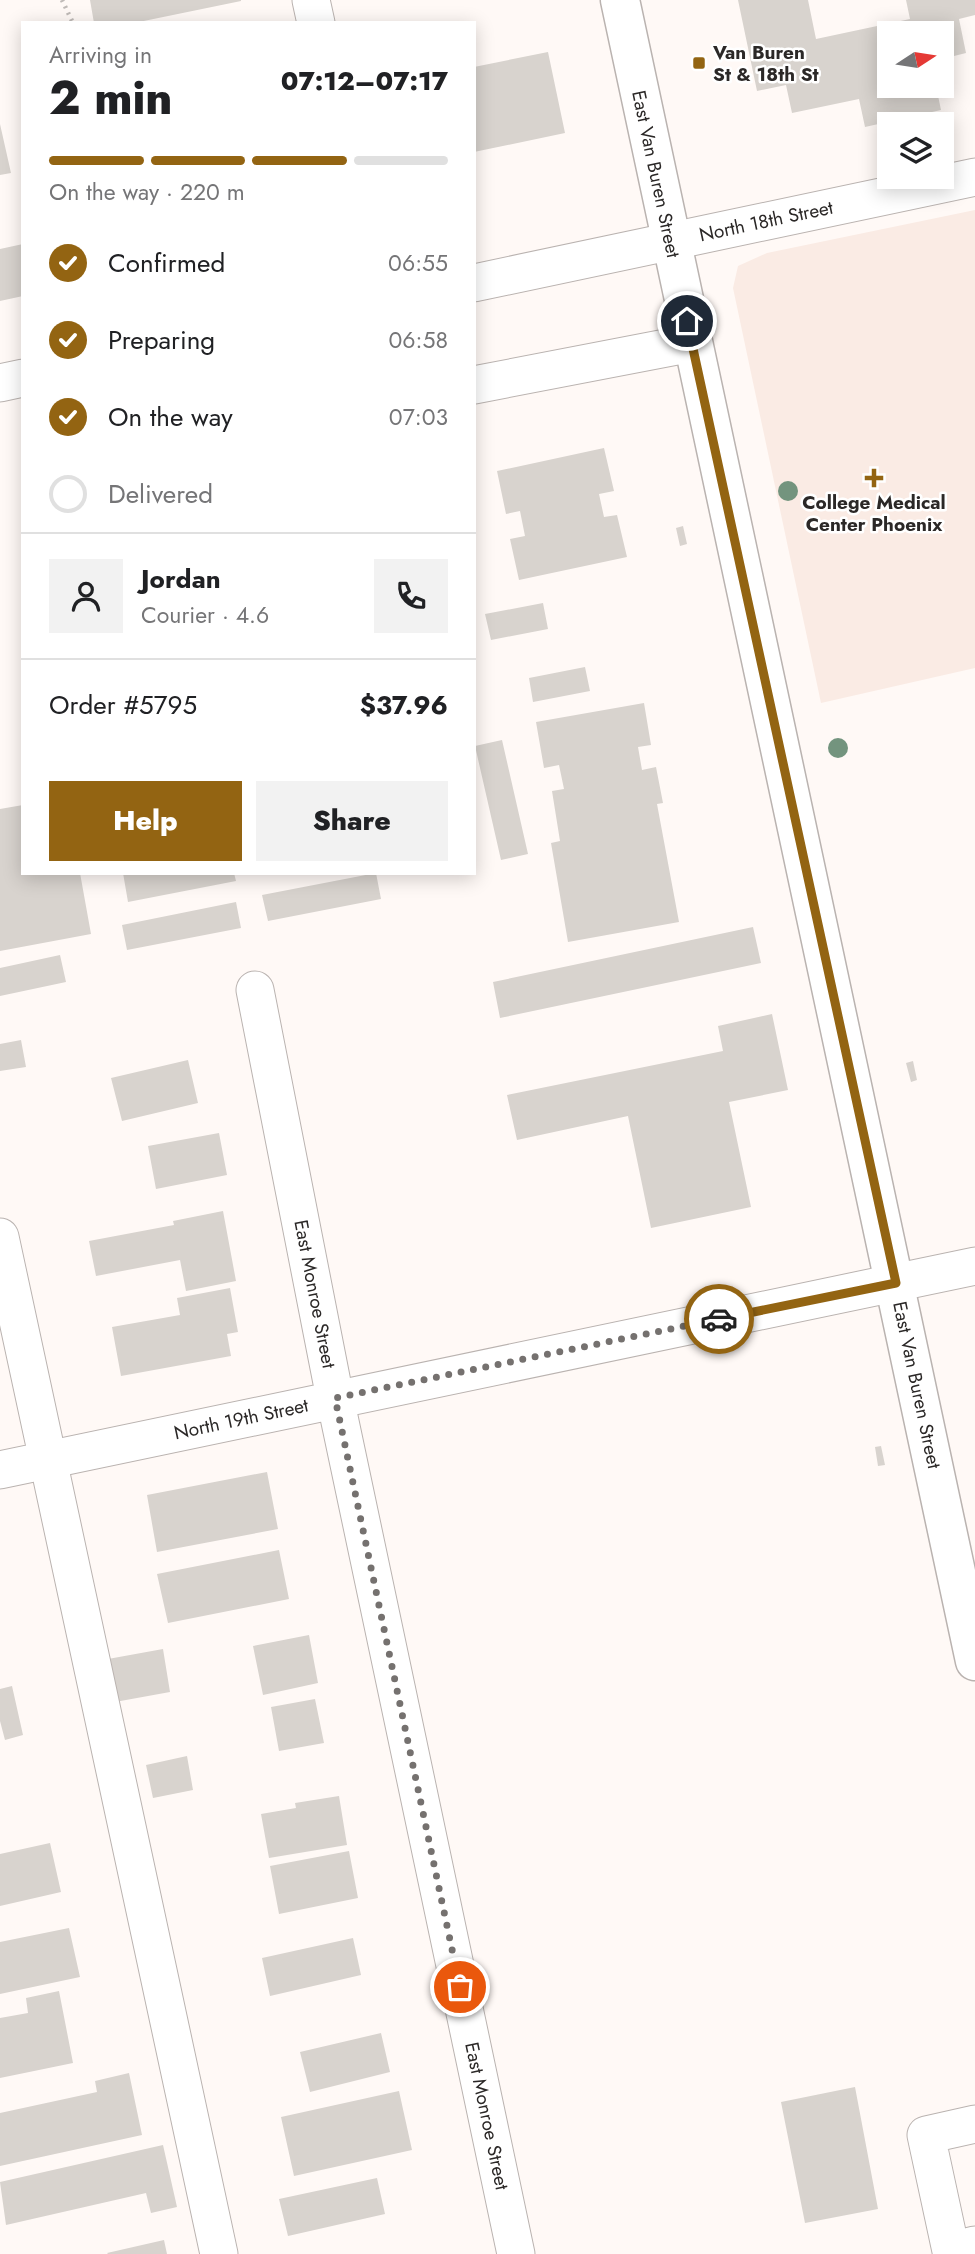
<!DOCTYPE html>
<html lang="en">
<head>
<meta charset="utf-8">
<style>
	body { margin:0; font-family:Jost,sans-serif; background:#f2f2f2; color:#202124; height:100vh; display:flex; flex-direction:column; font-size:26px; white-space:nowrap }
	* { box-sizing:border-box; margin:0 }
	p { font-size:23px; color:#757577 }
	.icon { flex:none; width:38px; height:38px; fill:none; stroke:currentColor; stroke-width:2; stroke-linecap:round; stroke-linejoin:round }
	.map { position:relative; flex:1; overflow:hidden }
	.panel { position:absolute; left:21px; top:21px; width:455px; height:854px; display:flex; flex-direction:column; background:#fff; border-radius:0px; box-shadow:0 4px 18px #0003 }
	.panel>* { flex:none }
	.needle { width:46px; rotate:78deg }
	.tools { position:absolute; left:877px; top:21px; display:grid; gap:14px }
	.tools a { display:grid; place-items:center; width:77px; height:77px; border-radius:0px; background:#fff; box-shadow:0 4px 18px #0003; font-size:35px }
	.pin { position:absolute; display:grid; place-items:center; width:60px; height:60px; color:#fff; margin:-30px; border:4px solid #fff; border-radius:50%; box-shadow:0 2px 7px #0007 }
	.courier { position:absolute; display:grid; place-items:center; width:70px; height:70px; margin:-35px; border:5px solid #936412; border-radius:50%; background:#fff; color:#222; box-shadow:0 2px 9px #0007 }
	.head em { font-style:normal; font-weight:800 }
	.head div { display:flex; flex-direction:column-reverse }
	.head { display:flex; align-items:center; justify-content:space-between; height:119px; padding:0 28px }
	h1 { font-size:46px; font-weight:800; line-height:52px }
	.bar { display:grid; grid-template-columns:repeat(4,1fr); gap:10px 7px; align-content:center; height:84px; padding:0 28px }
	.bar i { height:9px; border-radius:5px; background:#e0e0e0 }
	.bar .current { background:#936412 }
	.bar p { grid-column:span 4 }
	.line { display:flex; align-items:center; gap:18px; padding:0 28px; border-top:2px solid #e0e0e0 }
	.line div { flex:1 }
	.round { display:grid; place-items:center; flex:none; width:74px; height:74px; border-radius:0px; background:#f2f2f2 }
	ol { padding:0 28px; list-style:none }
	li { display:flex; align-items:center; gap:21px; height:77px }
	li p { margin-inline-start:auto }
	li .icon { padding:7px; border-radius:50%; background:#936412; color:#fff; stroke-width:4 }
	li:last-child { color:#757577 }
	li i { width:38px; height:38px; border:4px solid #e0e0e0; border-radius:50% }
	.cta { display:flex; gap:14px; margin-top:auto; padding:14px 28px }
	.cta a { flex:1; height:80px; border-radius:0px; background:#936412; color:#fff; font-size:28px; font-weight:800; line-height:80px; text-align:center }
	.cta a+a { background:#f2f2f2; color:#202124 }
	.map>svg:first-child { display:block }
</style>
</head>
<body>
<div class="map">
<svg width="975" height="2254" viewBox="0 0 975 2254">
	<rect width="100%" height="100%" fill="#fff9f6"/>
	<path fill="#faebe4" d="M975,210V668L821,703L733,288L738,266L767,253Z"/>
	<path fill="#d8d3ce" d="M90,0H241V1L134,23H94Z
		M738,0H808L816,39L910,19L906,0H975V15L959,19L966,53L942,59V33H889V86H936L941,110L865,127L859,99L792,113L786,85L757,91Z
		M548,52L565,133L474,152V67Z
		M0,124L11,173L0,175Z
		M23,244V296L0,301V249Z
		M604,448L614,491L599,494L604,517L617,515L627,557L519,580L510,539L525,536L520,511L506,514L497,471Z
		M683,526L687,544L680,546L676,528Z
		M543,603L548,629L491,640L485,614Z
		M585,667L590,691L533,702L529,678Z
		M644,703L651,745L638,747L642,770L656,767L663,803L657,804L679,922L568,942L551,843L560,841L552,791L564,789L559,765L544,768L536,722Z
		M502,740L528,854L501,860L475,746Z
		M23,805V873H80L91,934L0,951V809Z
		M123,873H234L236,881L128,902Z
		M376,873L381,899L268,921L262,895Z
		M236,902L241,928L127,950L122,925Z
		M753,927L761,963L500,1018L493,982Z
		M60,955L66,982L0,996V968Z
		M772,1014L788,1090L729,1102L751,1207L651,1228L628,1116L517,1140L507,1095L723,1051L718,1026Z
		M21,1040L26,1067L0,1071V1044Z
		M188,1060L198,1103L122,1121L111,1078Z
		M913,1061L917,1080L911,1082L906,1063Z
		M219,1133L227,1175L156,1189L148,1146Z
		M223,1211L236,1281L186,1291L180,1260L96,1276L89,1241L174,1225L173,1221Z
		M230,1288L238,1332L227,1334L231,1356L121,1376L112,1327L180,1315L177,1298Z
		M881,1446L885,1465L878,1466L875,1447Z
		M267,1472L278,1529L157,1552L147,1495Z
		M279,1550L289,1599L168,1623L157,1574Z
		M309,1635L318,1683L263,1695L253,1646Z
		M163,1649L170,1692L115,1702L108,1659Z
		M12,1686L23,1735L5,1740L0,1721V1689Z
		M315,1699L324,1743L279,1751L271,1707Z
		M187,1756L193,1790L153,1798L146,1765Z
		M339,1796L347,1845L269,1858L261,1814L296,1808L295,1803Z
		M50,1843L61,1892L0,1906V1854Z
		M349,1851L358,1898L279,1914L270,1866Z
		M69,1928L80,1977L0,1994V1942Z
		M353,1938L361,1975L270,1996L262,1958Z
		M59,1991L73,2063L0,2078V2018L28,2013L26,1998Z
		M381,2033L390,2072L310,2092L300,2052Z
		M129,2073L142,2135L0,2166V2113L97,2092L95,2081Z
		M855,2087L878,2209L805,2223L781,2102Z
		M399,2091L412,2150L294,2176L281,2117Z
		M163,2145L177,2207L151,2213L146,2193L6,2225L0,2182Z
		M377,2178L385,2214L288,2236L279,2199Z
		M164,2240L167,2254H108L107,2253Z"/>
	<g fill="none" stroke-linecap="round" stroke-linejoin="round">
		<g stroke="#bab3b0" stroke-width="39">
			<path id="minor" d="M311,0L316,23
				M474,283L975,177
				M0,383L23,378
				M474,385L692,343
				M255,990L335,1398L516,2254
				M0,1237L219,2254
				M0,1470L975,1266
				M975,2124L926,2135L951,2251L975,2245"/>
		</g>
		<g stroke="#bab3b0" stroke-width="41">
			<path id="major" d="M620,0L975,1661"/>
		</g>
		<path stroke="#bfbab7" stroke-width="4.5" stroke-dasharray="2 5" stroke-linecap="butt" d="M62,0L73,23"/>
		<use href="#minor" stroke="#fff" stroke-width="37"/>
		<use href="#major" stroke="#fff" stroke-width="38"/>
	</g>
	<g fill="#73947e">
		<circle cx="788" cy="491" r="10"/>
		<circle cx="838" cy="748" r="10"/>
	</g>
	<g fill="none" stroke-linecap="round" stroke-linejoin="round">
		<path stroke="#75716f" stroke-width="7" stroke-dasharray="0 12.6" d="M460,1987L335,1398L719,1319"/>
		<path stroke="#936412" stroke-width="9" d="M687,321L896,1283L719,1319"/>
	</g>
	<g fill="#936412" stroke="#fff" stroke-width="2.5">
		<rect x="692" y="56" width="14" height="14" rx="3.5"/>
		<path d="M870.5 467.5h7v7h7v7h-7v7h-7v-7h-7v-7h7z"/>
	</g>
	<g text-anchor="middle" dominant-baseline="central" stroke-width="5" stroke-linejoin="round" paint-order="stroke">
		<g font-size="19" font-weight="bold" fill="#2b2827" stroke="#fff" text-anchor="start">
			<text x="713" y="52">Van Buren<tspan x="713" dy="22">St &amp; 18th St</tspan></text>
			<text x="874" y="502" text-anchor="middle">College Medical<tspan x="874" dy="22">Center Phoenix</tspan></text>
		</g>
		<g font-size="19" fill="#2b2827" stroke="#fff">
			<text transform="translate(656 174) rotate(78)">East Van Buren Street</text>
			<text transform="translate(766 221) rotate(-12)">North 18th Street</text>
			<text transform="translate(315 1294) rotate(79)">East Monroe Street</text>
			<text transform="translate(917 1385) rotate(78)">East Van Buren Street</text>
			<text transform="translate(241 1419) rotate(-12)">North 19th Street</text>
			<text transform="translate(487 2116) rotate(78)">East Monroe Street</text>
		</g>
	</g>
</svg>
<div class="tools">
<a><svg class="needle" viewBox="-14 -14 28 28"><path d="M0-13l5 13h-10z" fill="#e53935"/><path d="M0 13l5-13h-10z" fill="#757577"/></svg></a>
<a><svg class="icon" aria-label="layers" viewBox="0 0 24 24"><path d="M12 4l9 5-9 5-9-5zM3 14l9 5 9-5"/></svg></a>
</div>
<div class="pin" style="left:460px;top:1987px;background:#ea580c"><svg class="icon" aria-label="bag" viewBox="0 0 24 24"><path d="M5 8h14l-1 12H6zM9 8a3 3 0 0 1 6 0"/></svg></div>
<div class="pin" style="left:687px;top:321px;background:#1f2937"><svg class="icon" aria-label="home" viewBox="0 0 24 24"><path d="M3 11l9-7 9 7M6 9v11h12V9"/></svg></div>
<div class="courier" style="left:719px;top:1319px"><svg class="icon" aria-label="car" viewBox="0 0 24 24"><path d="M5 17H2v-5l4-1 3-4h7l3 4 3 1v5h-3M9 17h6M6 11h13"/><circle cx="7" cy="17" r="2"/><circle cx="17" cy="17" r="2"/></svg></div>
<section class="panel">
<div class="head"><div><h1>2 min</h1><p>Arriving in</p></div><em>07:12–07:17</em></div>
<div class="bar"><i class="current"></i><i class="current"></i><i class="current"></i><i></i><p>On the way · 220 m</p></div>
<ol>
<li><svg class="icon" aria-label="check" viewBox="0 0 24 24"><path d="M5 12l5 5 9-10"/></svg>Confirmed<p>06:55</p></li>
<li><svg class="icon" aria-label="check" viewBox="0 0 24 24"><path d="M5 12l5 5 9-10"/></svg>Preparing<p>06:58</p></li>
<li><svg class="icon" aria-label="check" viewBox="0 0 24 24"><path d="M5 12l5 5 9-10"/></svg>On the way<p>07:03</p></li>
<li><i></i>Delivered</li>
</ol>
<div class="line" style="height:126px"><a class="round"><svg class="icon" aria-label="person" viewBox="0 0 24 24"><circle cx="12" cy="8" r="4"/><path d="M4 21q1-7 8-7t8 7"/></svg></a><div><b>Jordan</b><p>Courier · 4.6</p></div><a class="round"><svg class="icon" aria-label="phone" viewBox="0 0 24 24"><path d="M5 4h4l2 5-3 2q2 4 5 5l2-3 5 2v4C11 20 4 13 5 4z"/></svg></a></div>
<div class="line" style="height:91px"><div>Order #5795</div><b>$37.96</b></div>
<div class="cta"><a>Help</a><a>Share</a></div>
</section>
</div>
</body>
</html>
